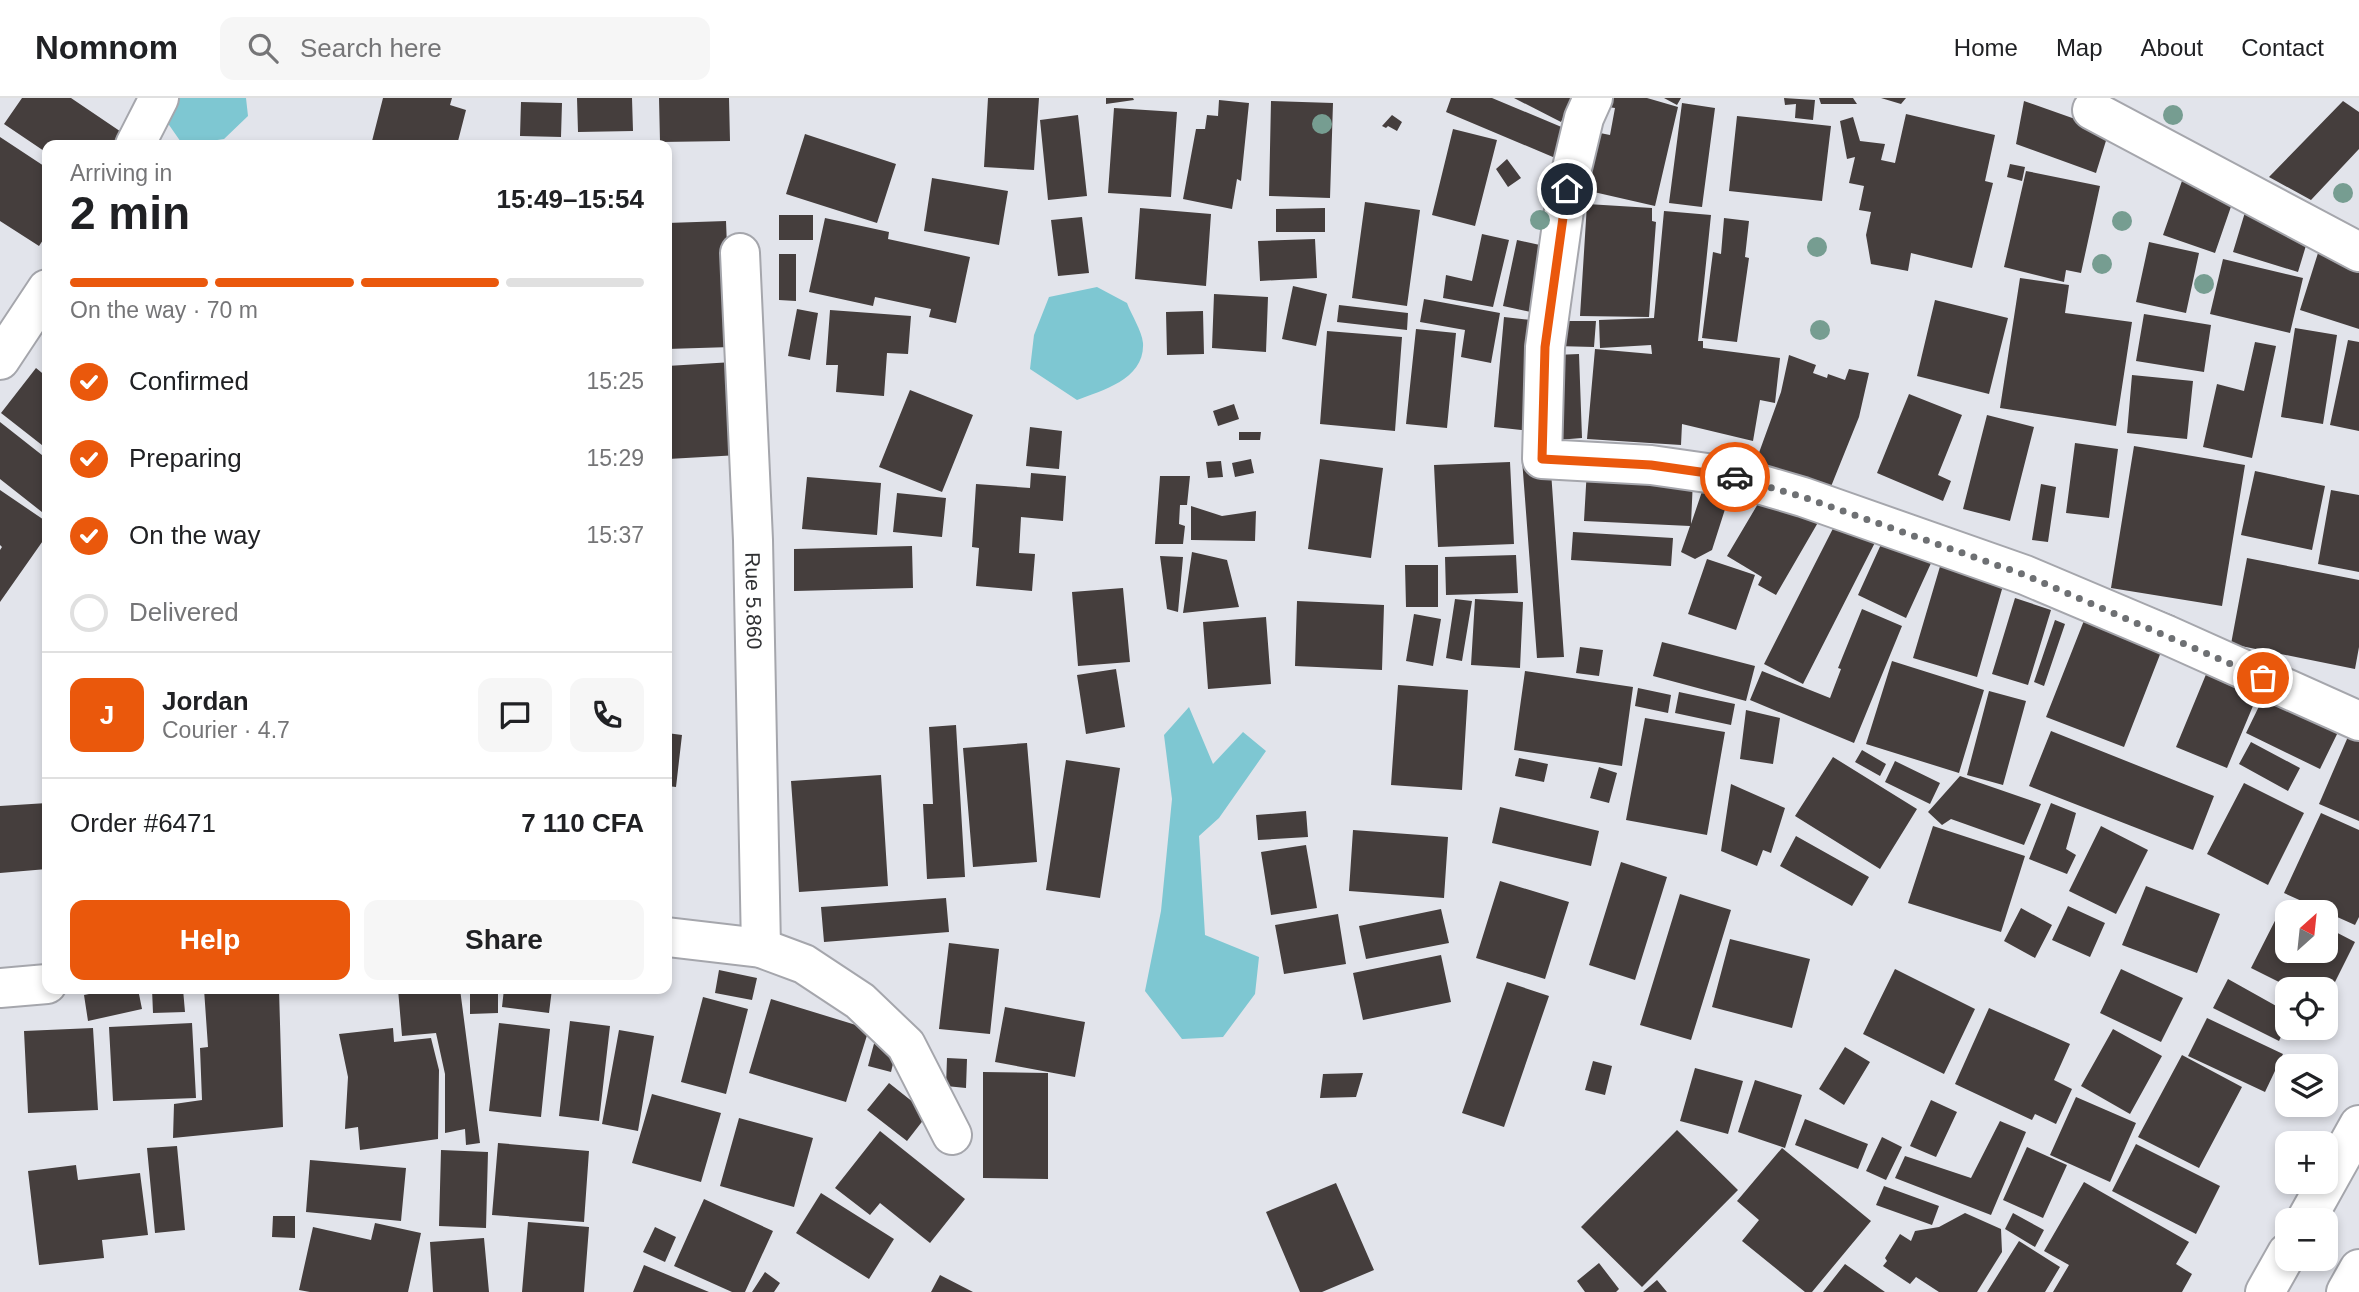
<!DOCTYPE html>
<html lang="en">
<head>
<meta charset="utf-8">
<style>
	body { margin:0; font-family:Helvetica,sans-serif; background:#f6f6f6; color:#202124; height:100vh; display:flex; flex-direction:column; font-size:26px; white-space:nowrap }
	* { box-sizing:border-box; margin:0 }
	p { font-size:23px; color:#757577 }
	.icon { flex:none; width:38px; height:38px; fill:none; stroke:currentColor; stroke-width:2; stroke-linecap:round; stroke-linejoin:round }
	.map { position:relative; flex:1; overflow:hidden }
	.side { position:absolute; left:42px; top:42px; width:630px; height:854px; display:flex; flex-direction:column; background:#fff; border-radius:14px; box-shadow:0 4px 10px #0003 }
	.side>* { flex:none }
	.needle { width:46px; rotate:27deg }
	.buttons { position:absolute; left:2275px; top:802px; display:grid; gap:14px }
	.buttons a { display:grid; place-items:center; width:63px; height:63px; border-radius:14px; background:#fff; box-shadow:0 4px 10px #0003; font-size:35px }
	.pin { position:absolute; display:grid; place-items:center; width:60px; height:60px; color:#fff; margin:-30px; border:4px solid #fff; border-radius:50%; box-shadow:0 2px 7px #0007 }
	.courier { position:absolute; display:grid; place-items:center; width:70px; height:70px; margin:-35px; border:5px solid #ea580c; border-radius:50%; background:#fff; color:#222; box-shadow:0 2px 9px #0007 }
	.headline em { font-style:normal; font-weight:700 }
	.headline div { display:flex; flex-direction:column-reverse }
	.headline { display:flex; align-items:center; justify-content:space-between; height:119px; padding:0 28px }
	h1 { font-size:46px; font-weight:700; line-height:52px }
	.bar { display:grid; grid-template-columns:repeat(4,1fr); gap:10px 7px; align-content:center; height:84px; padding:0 28px }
	.bar i { height:9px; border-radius:5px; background:#e0e0e0 }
	.bar .on { background:#ea580c }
	.bar p { grid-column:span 4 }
	.line { display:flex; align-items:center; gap:18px; padding:0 28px; border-top:2px solid #e0e0e0 }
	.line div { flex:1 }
	.round { display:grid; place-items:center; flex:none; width:74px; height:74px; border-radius:14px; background:#f6f6f6 }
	ol { padding:0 28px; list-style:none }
	li { display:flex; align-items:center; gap:21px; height:77px }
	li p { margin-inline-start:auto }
	li .icon { padding:7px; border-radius:50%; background:#ea580c; color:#fff; stroke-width:4 }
	li:last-child { color:#757577 }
	li i { width:38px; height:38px; border:4px solid #e0e0e0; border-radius:50% }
	.action { display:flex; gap:14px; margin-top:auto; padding:14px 28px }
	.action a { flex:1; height:80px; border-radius:14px; background:#ea580c; color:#fff; font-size:28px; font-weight:700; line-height:80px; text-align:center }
	.action a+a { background:#f6f6f6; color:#202124 }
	header { display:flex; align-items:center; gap:42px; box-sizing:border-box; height:98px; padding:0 35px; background:#fff; border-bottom:2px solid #e0e0e0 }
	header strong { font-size:33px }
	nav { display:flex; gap:38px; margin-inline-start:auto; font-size:24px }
	.search { width:490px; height:63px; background:#f6f6f6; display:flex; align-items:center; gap:18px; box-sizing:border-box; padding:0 24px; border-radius:14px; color:#757577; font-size:26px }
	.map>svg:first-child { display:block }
</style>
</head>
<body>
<header>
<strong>Nomnom</strong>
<div class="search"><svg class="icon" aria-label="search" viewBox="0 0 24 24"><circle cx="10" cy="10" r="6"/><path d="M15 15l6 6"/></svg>Search here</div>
<nav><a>Home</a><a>Map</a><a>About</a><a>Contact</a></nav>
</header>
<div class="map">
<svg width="2359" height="1194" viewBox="0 0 2359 1194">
	<rect width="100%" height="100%" fill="#e2e4eb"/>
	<path fill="#7ec7d2" d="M169,0H246L248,18L224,41L183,47L160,14Z
		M1097,189L1127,205C1131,216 1142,233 1143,245C1145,281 1103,292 1077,302L1030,271L1034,237L1049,199Z
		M1189,609L1213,666L1243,634L1266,653L1219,720L1199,738L1205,837L1259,859L1255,896L1223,939L1182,941L1145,893L1161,813L1172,701L1164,637Z"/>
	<path fill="#453e3d" d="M22,0H71L136,44L133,47H47V55L4,26Z
		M383,0H452L450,7L466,12L457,47H371Z
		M577,0H632L633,33L578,34Z
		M659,0H729L730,43L660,44Z
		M988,0H1039L1034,72L984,69Z
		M1106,0H1133L1134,2L1106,6Z
		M1451,0H1492L1571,33L1560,62L1446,14Z
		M1514,0H1573L1561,24Z
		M1604,0H1647L1678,9L1655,108L1585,92L1600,35L1610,37L1615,10L1601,8Z
		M1664,0H1681L1677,7Z
		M1784,0L1815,2L1813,22L1795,20L1796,6L1785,7Z
		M1819,0H1853L1857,6H1821Z
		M1881,0H1906L1901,6Z
		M1219,2L1249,5L1241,83L1237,81L1232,111L1183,101L1196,31H1205L1207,17L1218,18Z
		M1271,3L1333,5L1330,100L1269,98Z
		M2024,3L2109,33L2096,75L2016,46Z
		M2343,3L2359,14V51L2311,102L2269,79Z
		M521,4L562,5L561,39L520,38Z
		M1682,5L1715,10L1702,109L1669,105Z
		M1114,10L1177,14L1171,99L1108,95Z
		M1906,16L1995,37L1985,83L1993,85L1972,170L1911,155L1908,173L1871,166L1866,137L1871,114L1859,112L1864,88L1849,85L1855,59L1847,61L1840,23L1853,19L1860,43L1885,46L1881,62L1895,65Z
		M1078,17L1087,98L1048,102L1040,22Z
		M1392,17L1402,24L1397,33L1388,28L1386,30L1382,28Z
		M1737,18L1831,28L1822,103L1729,93Z
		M1453,31L1497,42L1475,128L1432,117Z
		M805,36L896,66L877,125L786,96Z
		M0,39L47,70V136L39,148L0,123Z
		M1507,61L1521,80L1508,89L1496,71Z
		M2010,66L2025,69L2022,83L2007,79Z
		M2026,73L2100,88L2081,175L2066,172L2064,184L2004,169Z
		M932,80L1008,93L999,147L924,133Z
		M2183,80L2235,97L2215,155L2163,137Z
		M1365,104L1420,112L1407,208L1352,200Z
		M1587,106L1652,110V123L1656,124L1649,219L1580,218Z
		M1140,110L1211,116L1206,188L1135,181Z
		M1325,110V134H1276V111Z
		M2246,111L2311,131L2298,174L2233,154Z
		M1664,113L1711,117L1698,243H1703V250L1780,260L1775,305L1760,302L1753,343L1682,326L1681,347L1587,341L1595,251L1652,256L1651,247L1600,250L1599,222L1654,220Z
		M779,117H813V142H779Z
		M1082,119L1089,175L1058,178L1051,122Z
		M825,120L889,134L888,141L970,159L956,225L929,219L931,211L875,199L873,208L809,194Z
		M1724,120L1749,123L1745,159L1749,160L1737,244L1702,240L1713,154L1721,156Z
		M726,123L731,249L667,251V125Z
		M1482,136L1509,142L1493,209L1443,200L1446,177L1472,183Z
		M1315,141L1317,180L1260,183L1258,143Z
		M1517,142L1549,149L1535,215L1503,208Z
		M2149,144L2199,155L2186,215L2136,204Z
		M2318,155L2359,169V231L2300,212Z
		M779,156H796V203L779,202Z
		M2223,161L2303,180L2290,235L2210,216Z
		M2020,180L2069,187L2065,215L2132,224L2116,328L2000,310Z
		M1293,188L1327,196L1316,248L1282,241Z
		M1214,196L1268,199L1266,254L1212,250Z
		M1424,201L1500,215L1491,265L1461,259L1465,232L1420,224Z
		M1935,202L2008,220L1989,296L1917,278Z
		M1339,207L1408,215L1407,232L1337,224Z
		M797,211L818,215L810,262L788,258Z
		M830,212L911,218L908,256L887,255L884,298L836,294L838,267H826Z
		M1203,213L1204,256L1167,257L1166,214Z
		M2144,216L2211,227L2204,274L2136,263Z
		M1504,219L1541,223L1531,333L1494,329Z
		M1556,223H1596L1594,249L1556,248Z
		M2295,230L2337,237L2323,326L2281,319Z
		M1416,231L1456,235L1447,330L1406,326Z
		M1327,233L1402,239L1395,333L1320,326Z
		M2348,242L2359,244V333L2330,327Z
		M2255,244L2276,248L2252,360L2203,349L2217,286L2244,293Z
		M1579,256L1582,340L1557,342L1555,257Z
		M1789,257L1816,267L1813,275L1827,280L1828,276L1845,282L1849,271L1869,275L1859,319L1830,391L1780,372L1831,402L1776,497L1758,487L1762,479L1727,458L1778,372L1756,363L1781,294Z
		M733,264L739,357L668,361L667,268Z
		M36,270L47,279V351L1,315Z
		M2132,277L2193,283L2187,341L2127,335Z
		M910,292L973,317L942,394L879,369Z
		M1909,296L1962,317L1938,377L1951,383L1943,403L1877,375Z
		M1234,306L1239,321L1218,328L1213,313Z
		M1987,317L2034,329L2010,423L1963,411Z
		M0,324L47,361V418L0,381Z
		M1030,329L1062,333L1059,371L1026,368Z
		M1239,334H1261L1260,342H1239Z
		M2075,345L2118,351L2109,420L2066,415Z
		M2134,348L2245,367L2222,508L2111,490Z
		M1588,353L1694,359L1691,426L1713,361L1745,376L1732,408L1727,405L1712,452L1695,461L1681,454L1690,428L1584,423Z
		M1550,359L1564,559L1537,560L1522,361Z
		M1251,361L1254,375L1235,379L1232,365Z
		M1320,361L1383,370L1371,460L1308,451Z
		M1221,363L1223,379L1208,380L1206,364Z
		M1510,364L1514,446L1438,449L1434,367Z
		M2255,373L2325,388L2312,452L2241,437Z
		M1031,375L1066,378L1063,423L1021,419L1019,455L1035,456L1032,493L976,488L979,450L972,449L976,386L1030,390Z
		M1160,378H1190L1187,407H1180L1179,426L1185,428L1183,446H1155Z
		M807,379L881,385L877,437L802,431Z
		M2041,386L2056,389L2048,444L2032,442Z
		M0,392L47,424V437L0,504V452L2,449L0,447Z
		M2331,392L2359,397V474L2318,466Z
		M897,395L946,400L942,439L893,434Z
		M1849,399L1888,419L1803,586L1764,566Z
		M1191,408L1222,418L1256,413L1255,443L1191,442Z
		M1573,434L1673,440L1671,468L1571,462Z
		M1949,438L2012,456L1977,579L1913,560Z
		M1883,442L1932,463L1906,520L1858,497Z
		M912,448L913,490L794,493V451Z
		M1192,454L1227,462L1239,509L1183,515Z
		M1516,457L1518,495L1446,497L1445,459Z
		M1160,458L1183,459L1178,514L1167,511Z
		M2247,460L2359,482V549L2355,571L2231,546Z
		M1707,461L1755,477L1736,532L1688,516Z
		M1405,467H1438V509H1406Z
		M2098,487L2175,518L2124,649L2046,619Z
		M1123,490L1130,564L1078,568L1072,494Z
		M2015,500L2051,512L2028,587L1992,576Z
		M1455,501L1472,503L1462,563L1446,560Z
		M1475,501L1523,504L1520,570L1471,567Z
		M1297,503L1384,507L1382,572L1295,568Z
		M1862,511L1902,528L1854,645L1750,602L1762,573L1830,600L1841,571L1838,570Z
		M1414,516L1441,521L1433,568L1406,563Z
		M1266,519L1271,586L1208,591L1203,524Z
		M2055,522L2065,526L2044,588L2034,584Z
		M1662,544L1755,568L1746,603L1653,578Z
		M1580,549L1603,552L1599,578L1576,575Z
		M1892,563L1984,592L1959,675L1866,646Z
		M1116,571L1125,629L1086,636L1077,577Z
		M1525,573L1633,589L1622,668L1514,652Z
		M2207,574L2258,596L2227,670L2176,649Z
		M1398,587L1468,592L1462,692L1391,687Z
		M1638,590L1671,597L1668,615L1635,608Z
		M1989,593L2026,603L2003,687L1967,677Z
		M1679,594L1735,606L1731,627L1675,615Z
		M2266,594L2340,630L2320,671L2246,635Z
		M1746,612L1780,620L1773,666L1740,661Z
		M1645,620L1725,634L1707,737L1626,722Z
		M956,627L965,779L927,781L923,706H933L929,629Z
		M2353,627L2359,629V723L2319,706Z
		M2051,633L2214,698L2193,752L2029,688Z
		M667,635L682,637L676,689L667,688Z
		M2251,644L2300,670L2288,693L2239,666Z
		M1027,645L1037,764L973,769L963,650Z
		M1862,652L1886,666L1880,678L1855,664Z
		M1833,659L1917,711L1880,771L1795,718Z
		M1519,660L1548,666L1544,684L1515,678Z
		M1066,662L1120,670L1100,800L1046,792Z
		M1895,663L1940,685L1930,706L1885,684Z
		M1599,669L1617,675L1609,705L1590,700Z
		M881,677L888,788L799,794L791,683Z
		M1960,678L2041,706L2024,747L1951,721L1942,727L1928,714Z
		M2244,685L2304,715L2268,787L2207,756Z
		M1731,686L1785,710L1771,755L1763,752L1757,768L1721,753Z
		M47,705V771L0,775V708Z
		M2051,705L2076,715L2066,751L2076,757L2067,776L2029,761Z
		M1500,709L1599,733L1591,768L1492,745Z
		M1306,713L1308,739L1258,742L1256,717Z
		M2321,715L2359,732V819L2355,827L2284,795Z
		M1933,728L2025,758L2001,834L1908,805Z
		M2101,728L2148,752L2116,816L2069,793Z
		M1353,732L1448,739L1444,800L1349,793Z
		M1796,738L1869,779L1852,808L1780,768Z
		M1306,747L1317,810L1271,817L1261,754Z
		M1621,764L1667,779L1635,882L1589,867Z
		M1500,783L1569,804L1545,881L1476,860Z
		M2146,788L2220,816L2197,875L2122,847Z
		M1680,796L1731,812L1691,942L1640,927Z
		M946,800L949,834L824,844L821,809Z
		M2283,807L2296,814H2287V852H2326V829L2355,844L2326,902V891H2293L2251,870Z
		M2068,808L2105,825L2090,859L2052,842Z
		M2021,810L2052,827L2035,860L2004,843Z
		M1441,811L1449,845L1366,861L1359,828Z
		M1338,816L1346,866L1284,876L1275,827Z
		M1730,841L1810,861L1792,930L1712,909Z
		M949,845L999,851L990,936L939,931Z
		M1441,857L1451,904L1363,922L1353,875Z
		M1895,871L1975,911L1944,976L1863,936Z
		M2121,871L2183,900L2161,944L2100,915Z
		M719,872L757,880L752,902L715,895Z
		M2228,881L2287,914V926L2279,943L2213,910Z
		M1507,884L1549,898L1504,1029L1462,1015Z
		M114,891H138L142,911L88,923L84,897Z
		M152,891H183L185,914L153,915Z
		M204,891H279L283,1029L173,1040L174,1006L202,1002L200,950L208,949Z
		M398,891H460L480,1045L466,1047L465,1031L445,1035V976L436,935L402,938Z
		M470,891H498V915L470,916Z
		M504,891H552L549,915L502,909Z
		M703,899L748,911L726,996L681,984Z
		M771,901L869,931L846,1004L749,975Z
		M1005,909L1085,924L1075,979L995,964Z
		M1989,910L2070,946L2054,982L2072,991L2056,1026L2035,1016L2032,1022L1955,986Z
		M2207,920L2283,956L2265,994L2188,958Z
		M570,923L610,928L599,1023L559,1018Z
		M192,925L196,1000L113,1003L109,929Z
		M499,925L550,931L541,1019L489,1013Z
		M879,927L901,933L891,974L868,968Z
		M93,930L98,1012L28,1015L24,933Z
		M393,930L394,944L431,940L439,972L438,1041L360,1052L358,1029L345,1031L348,979L339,936Z
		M2113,931L2162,958L2130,1016L2081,988Z
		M619,932L654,938L638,1033L602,1026Z
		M1845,949L1870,964L1844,1007L1819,991Z
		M2182,957L2242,989L2199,1070L2138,1039Z
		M947,960L967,961L966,990L946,988Z
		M1593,963L1612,968L1605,997L1585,992Z
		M1695,970L1743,983L1728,1036L1680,1023Z
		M983,974L1048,975V1081L983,1080Z
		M1363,975L1356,999L1320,1000L1323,976Z
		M1755,982L1802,997L1785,1050L1738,1034Z
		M889,985L928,1016L907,1043L867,1012Z
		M652,996L721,1015L701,1084L632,1065Z
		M2076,999L2136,1025L2110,1084L2050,1057Z
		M1931,1002L1957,1014L1936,1059L1910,1048Z
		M739,1020L813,1040L794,1109L720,1088Z
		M1805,1021L1868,1046L1858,1071L1795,1047Z
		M2000,1023L2026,1034L1991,1117L1895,1080L1905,1058L1971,1080Z
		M1677,1032L1738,1092L1642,1189L1581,1129Z
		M880,1033L965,1101L930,1145L880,1105L870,1117L835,1090Z
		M1882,1039L1902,1049L1886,1082L1866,1073Z
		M498,1045L589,1053L584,1124L492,1117Z
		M2136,1046L2220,1088L2196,1136L2112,1093Z
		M177,1048L185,1132L155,1135L147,1050Z
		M2027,1049L2067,1067L2043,1120L2003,1102Z
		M1782,1050L1871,1123L1812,1194H1805L1742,1143L1759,1122L1737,1103Z
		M441,1052L488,1054L486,1130L439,1128Z
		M310,1062L406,1070L401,1123L306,1114Z
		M76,1067L78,1082L140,1075L148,1137L102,1142L104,1160L39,1167L28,1073Z
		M2084,1084L2189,1144L2176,1166L2192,1176L2182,1194H2053L2069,1167L2044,1153Z
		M1336,1085L1374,1172L1322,1194H1300L1266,1114Z
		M1884,1088L1939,1108L1932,1127L1876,1107Z
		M821,1095L894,1141L869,1181L796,1135Z
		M704,1101L773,1133L745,1194H732L674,1168Z
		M1965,1115L2001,1131L2002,1154L1977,1194H1939L1916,1179L1910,1186L1883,1168L1887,1163L1885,1160L1900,1136L1911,1143L1915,1133L1939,1129Z
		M2013,1115L2044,1132L2035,1149L2005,1131Z
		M273,1118H295V1140L272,1139Z
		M528,1124L589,1129L584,1194H522Z
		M375,1125L421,1135L408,1194H310L299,1192L313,1129L371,1142Z
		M655,1129L676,1139L665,1164L643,1154Z
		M484,1140L489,1194H433L430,1144Z
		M2019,1143L2060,1169L2045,1194H1987Z
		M1599,1165L1619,1191L1616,1194H1585L1577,1183Z
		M1845,1166L1885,1194H1823Z
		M644,1167L709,1194H633Z
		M765,1174L780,1185L774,1194H752Z
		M940,1177L973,1194H931Z
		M1657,1182L1667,1194H1643Z"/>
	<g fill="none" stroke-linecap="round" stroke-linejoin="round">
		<g stroke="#a5a6ac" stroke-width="42">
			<g id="minor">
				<path d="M1593,0L1584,20L1567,91L1551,205L1545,249L1542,361L1651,367L1735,379L1803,399L2025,477L2167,537L2359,623"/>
				<path d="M2092,12L2359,154"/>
				<path d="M135,47L159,0"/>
				<path id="s1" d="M740,155L753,442L761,850"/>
				<path d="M0,262L47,191"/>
				<path d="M667,839L761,850L804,866L860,903L906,947L952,1037"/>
				<path d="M0,890L47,886"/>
			</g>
		</g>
		<g stroke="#a5a6ac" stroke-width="42">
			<path id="trunk" d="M2306,1122L2359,1027
				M2265,1194L2287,1155
				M2346,1194L2359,1171"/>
		</g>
		<use href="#minor" stroke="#fff" stroke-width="38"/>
		<use href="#trunk" stroke="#fff" stroke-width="38"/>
	</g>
	<g fill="#769d91">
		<circle cx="2173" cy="17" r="10"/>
		<circle cx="1322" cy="26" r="10"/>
		<circle cx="2343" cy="95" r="10"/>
		<circle cx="1540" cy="122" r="10"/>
		<circle cx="2122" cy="123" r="10"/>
		<circle cx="1817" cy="149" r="10"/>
		<circle cx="2102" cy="166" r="10"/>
		<circle cx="2204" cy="186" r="10"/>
		<circle cx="1820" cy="232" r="10"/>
	</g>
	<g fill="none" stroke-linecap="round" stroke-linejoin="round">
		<path stroke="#6e7073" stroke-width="7" stroke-dasharray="0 12.6" d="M1735,379L1803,399L2025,477L2263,580"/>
		<path stroke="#ea580c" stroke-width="9" d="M1567,91L1545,249L1542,361L1651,367L1735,379"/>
	</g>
	<g text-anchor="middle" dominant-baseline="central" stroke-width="7" stroke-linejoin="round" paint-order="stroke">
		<g font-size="21" fill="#303133" stroke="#e2e4eb">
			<text stroke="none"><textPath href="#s1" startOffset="348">Rue 5.860</textPath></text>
		</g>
	</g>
</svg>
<div class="buttons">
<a><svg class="needle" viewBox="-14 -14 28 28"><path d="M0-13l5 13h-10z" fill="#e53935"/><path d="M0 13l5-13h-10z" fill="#757577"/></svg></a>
<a><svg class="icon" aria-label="locate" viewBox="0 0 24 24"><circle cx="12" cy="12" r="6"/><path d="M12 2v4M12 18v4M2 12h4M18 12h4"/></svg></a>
<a><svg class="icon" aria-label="layers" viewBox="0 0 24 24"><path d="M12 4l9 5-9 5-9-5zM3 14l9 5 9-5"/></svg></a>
<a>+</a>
<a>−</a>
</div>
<div class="pin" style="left:2263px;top:580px;background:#ea580c"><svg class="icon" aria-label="bag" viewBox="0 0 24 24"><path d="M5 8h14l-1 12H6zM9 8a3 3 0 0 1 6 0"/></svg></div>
<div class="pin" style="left:1567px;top:91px;background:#1f2937"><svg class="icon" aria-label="home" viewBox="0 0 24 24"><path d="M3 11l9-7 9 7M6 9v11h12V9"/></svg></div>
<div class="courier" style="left:1735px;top:379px"><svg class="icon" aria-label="car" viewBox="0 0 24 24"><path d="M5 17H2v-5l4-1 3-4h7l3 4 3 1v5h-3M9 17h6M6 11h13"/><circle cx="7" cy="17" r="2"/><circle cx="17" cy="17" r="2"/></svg></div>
<section class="side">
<div class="headline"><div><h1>2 min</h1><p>Arriving in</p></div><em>15:49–15:54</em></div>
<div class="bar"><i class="on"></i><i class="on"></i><i class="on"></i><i></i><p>On the way · 70 m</p></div>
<ol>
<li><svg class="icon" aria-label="check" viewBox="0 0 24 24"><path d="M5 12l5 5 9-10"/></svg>Confirmed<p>15:25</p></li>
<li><svg class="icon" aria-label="check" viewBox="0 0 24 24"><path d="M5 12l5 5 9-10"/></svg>Preparing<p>15:29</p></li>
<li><svg class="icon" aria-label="check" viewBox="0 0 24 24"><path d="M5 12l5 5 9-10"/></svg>On the way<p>15:37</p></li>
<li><i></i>Delivered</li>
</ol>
<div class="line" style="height:126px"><b class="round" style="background:#ea580c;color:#fff">J</b><div><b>Jordan</b><p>Courier · 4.7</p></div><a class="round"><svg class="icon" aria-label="chat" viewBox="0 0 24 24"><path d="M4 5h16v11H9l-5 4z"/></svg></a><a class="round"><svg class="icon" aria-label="phone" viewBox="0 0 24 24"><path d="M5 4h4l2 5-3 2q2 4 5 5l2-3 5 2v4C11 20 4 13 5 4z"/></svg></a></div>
<div class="line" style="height:91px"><div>Order #6471</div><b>7 110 CFA</b></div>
<div class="action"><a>Help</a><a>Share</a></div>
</section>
</div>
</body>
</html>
